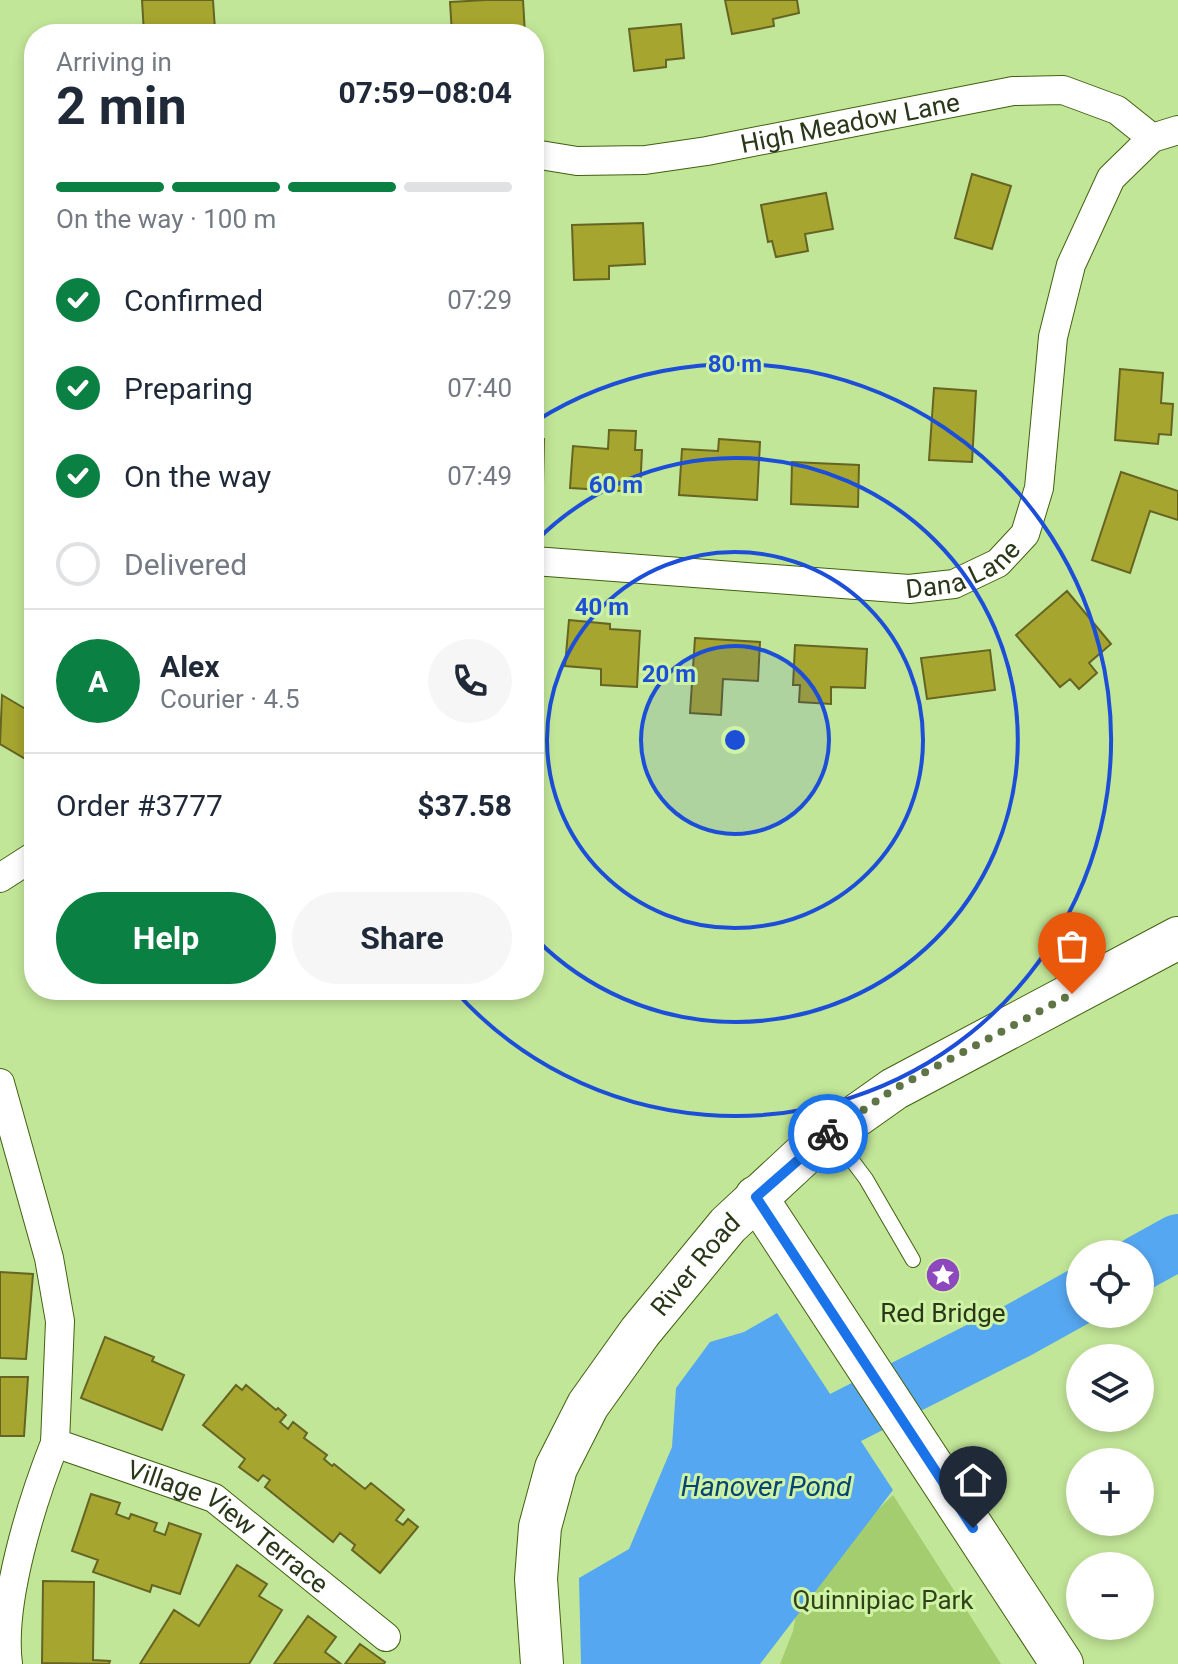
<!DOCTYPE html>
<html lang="en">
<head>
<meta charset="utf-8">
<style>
	body { margin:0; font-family:Roboto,sans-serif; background:#f6f6f7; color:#1f2937; height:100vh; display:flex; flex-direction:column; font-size:30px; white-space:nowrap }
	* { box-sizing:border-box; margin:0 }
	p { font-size:26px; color:#747a83 }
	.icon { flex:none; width:44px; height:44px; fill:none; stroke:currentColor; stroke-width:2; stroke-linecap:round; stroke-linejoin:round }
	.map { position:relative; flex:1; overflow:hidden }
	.details { position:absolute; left:24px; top:24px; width:520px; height:976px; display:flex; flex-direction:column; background:#fff; border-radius:32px; box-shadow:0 4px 12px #0003 }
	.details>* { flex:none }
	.fabs { position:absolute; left:1066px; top:1240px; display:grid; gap:16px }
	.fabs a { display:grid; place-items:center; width:88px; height:88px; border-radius:50%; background:#fff; box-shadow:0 4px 12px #0003; font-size:40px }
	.pin { position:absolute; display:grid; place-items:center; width:68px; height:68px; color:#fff; margin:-82px -34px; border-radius:50% 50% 50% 0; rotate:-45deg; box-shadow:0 0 8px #0007 }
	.pin .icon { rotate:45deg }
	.courier { position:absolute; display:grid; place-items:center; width:80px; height:80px; margin:-40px; border:6px solid #1a73e8; border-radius:50%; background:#fff; color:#222; box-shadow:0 2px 10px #0007 }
	.headline em { font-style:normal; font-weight:700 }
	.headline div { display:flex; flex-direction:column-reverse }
	.headline { display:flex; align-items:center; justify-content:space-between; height:136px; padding:0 32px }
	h1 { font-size:52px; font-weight:700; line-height:60px }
	.bar { display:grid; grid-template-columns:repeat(4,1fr); gap:12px 8px; align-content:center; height:96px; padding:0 32px }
	.bar i { height:10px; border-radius:6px; background:#e0e1e3 }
	.bar .on { background:#0b8043 }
	.bar p { grid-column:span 4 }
	.line { display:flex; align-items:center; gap:20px; padding:0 32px; border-top:2px solid #e0e1e3 }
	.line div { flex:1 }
	.round { display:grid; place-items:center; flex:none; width:84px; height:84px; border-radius:42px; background:#f6f6f7 }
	ol { padding:0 32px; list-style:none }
	li { display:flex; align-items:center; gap:24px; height:88px }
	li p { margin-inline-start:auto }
	li .icon { padding:8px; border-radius:50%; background:#0b8043; color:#fff; stroke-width:4 }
	li:last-child { color:#747a83 }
	li i { width:44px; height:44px; border:4px solid #e0e1e3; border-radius:50% }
	.primary-button { display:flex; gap:16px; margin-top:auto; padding:16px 32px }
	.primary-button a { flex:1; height:92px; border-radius:48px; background:#0b8043; color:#fff; font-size:32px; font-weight:700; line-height:92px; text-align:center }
	.primary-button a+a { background:#f6f6f7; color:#1f2937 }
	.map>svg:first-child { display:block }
</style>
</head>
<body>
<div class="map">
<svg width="1178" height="1664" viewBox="0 0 1178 1664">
	<rect width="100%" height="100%" fill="#c2e698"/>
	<path fill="#a4cd6f" d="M893,1495L1001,1664H780L793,1631L799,1598L854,1533Z"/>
	<path fill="#56a7f1" d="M777,1313L893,1490L760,1664H581L579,1578L629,1549L672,1447L676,1388L710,1342L744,1332Z"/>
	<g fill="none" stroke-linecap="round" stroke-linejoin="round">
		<path stroke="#56a7f1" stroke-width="56" d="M1140,1263L1178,1242
			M786,1459L797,1442L1017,1331L1080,1296"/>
	</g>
	<path fill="#a6a52f" stroke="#656423" stroke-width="2" d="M142,0H213L215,30L144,34Z
		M486,0H523L525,34H452L450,2Z
		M725,0H797L799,13L773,19L774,26L732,34Z
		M681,24L684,58L666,60V67L634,71L629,29Z
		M972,174L1011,186L992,249L955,238Z
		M826,193L833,229L805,234L808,251L776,257L772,241L768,242L761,205Z
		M643,223L645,264L609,266V279L574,280L572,225Z
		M1120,369L1163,373L1161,403L1173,404L1171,435L1159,434L1158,444L1115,440Z
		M934,388L976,391L972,462L929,460Z
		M609,430L636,431L635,450H642L640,492L570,488L573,446L608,449Z
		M534,439H544L543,484L534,483Z
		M719,439L760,442L757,500L679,495L682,449L718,451Z
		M792,462L859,465L858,507L791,504Z
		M1121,472L1178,491V520L1150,511L1130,573L1092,560Z
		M1067,591L1111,644L1089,663L1097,673L1079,689L1070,679L1060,687L1016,635Z
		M569,620L610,624V629L640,631L637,687L601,685V669L565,666Z
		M695,638L760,642L758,681L723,679L721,715L690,713Z
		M795,645L867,649L865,688L831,687V704L799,702L800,685H793Z
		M990,650L995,690L927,699L921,658Z
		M2,695L34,714V764L0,744Z
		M0,1272L33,1274L26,1359L0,1358Z
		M105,1337L154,1357L152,1361L184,1375L162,1430L81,1398Z
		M0,1377H28L24,1436H0Z
		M236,1385L242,1390L246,1385L276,1410L278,1408L286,1415L280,1422L288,1429L293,1422L307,1433L304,1438L327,1455L324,1459L332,1466L334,1464L365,1489L371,1483L404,1510L396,1520L403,1525L408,1519L418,1527L380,1573L352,1550L355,1545L340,1533L333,1542L265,1487L270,1480L263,1475L258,1481L239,1467L245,1459L203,1425Z
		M91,1494L120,1503L116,1514L129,1519L131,1514L157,1523L154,1531L165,1535L169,1523L201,1534L180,1594L152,1585L150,1592L93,1572L98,1560L72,1551Z
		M237,1565L267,1584L259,1596L282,1610L249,1664H140L174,1610L199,1626Z
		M43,1581L94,1582L93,1660L110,1661L109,1664L42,1663Z
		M308,1616L336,1637L325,1652L341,1664H274Z
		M360,1644L385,1662L384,1664H345Z"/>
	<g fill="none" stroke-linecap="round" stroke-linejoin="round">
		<g stroke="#426010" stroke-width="16">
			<path id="lane" d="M833,1135L866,1179L913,1260"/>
		</g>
		<g stroke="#426010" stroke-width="30">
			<g id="street">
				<path id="s1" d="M534,154L577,161L645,160L707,151L1013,91L1063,90L1117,110L1152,138"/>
				<path id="s2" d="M534,561L909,589L954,584L998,563L1025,534L1039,488L1053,337L1071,265L1111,178L1152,138L1178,130"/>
				<path d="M0,878L34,856"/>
				<path id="s3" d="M0,1083L49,1258L60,1321L55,1443L214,1498L386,1637"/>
				<path d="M8,1664C0,1602 32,1501 55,1443"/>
			</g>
		</g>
		<g stroke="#426010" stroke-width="44">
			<g id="secondary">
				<path d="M756,1197L1062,1664"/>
				<path id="s4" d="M542,1664L536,1579L540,1527L556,1468L588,1405L640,1332L728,1225L812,1147L894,1089L1178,938"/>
			</g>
		</g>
		<use href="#lane" stroke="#fff" stroke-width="14"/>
		<use href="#street" stroke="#fff" stroke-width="28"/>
		<use href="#secondary" stroke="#fff" stroke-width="42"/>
	</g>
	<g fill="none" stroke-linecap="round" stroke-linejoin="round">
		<path stroke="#5f7545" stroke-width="8" stroke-dasharray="0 14.4" d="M828,1134L894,1089L1072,994"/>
		<path stroke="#1a73e8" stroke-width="10" d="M828,1134L756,1197L973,1528"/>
	</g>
	<circle cx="735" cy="740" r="94" fill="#1d4ed8" fill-opacity=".12"/>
	<g fill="none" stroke="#1d4ed8" stroke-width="4">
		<circle cx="735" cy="740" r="94"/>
		<circle cx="735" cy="740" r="188"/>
		<path d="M536 541A282 282 0 1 1 536 939"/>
		<path d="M536 421A376 376 0 1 1 456 992"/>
	</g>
	<defs>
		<g id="sight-disc" transform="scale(1.8)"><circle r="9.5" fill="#8c48bc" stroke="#cef3a4"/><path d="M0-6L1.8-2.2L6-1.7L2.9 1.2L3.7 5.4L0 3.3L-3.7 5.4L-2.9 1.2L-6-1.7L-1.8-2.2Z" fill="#fff"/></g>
	</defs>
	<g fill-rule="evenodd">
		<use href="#sight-disc" x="943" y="1275"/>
	</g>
	<g text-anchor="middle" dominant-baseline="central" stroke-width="6" stroke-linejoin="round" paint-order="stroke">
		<g font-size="26" fill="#2a3819" stroke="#cef3a4">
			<text stroke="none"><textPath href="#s1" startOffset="320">High Meadow Lane</textPath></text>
			<text stroke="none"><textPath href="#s2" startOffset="434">Dana Lane</textPath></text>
			<text stroke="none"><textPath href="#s4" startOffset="446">River Road</textPath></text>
			<text stroke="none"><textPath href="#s3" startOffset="562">Village View Terrace</textPath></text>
		</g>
		<g font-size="26" fill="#2a3819" stroke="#cef3a4">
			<text x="943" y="1313">Red Bridge</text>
		</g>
		<g font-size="26" fill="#31421a" stroke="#cef3a4">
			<text x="883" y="1600">Quinnipiac Park</text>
		</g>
		<g font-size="28" font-style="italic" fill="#074474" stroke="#cef3a4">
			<text x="766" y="1486">Hanover Pond</text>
		</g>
	</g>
	<circle cx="735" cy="740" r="12" fill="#1d4ed8" stroke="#cef3a4" stroke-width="4"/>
	<g font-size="24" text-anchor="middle" font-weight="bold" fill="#1d4ed8" stroke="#cef3a4" stroke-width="6" stroke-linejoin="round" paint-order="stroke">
		<text x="735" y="372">80 m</text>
		<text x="616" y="493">60 m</text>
		<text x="602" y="615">40 m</text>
		<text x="669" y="682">20 m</text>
	</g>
</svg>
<div class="fabs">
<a><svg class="icon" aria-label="locate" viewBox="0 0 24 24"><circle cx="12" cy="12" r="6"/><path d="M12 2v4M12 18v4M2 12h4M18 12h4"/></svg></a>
<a><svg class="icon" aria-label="layers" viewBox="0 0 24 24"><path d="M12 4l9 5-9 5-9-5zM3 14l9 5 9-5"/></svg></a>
<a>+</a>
<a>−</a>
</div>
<div class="pin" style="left:1072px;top:994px;background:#ea580c"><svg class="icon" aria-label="bag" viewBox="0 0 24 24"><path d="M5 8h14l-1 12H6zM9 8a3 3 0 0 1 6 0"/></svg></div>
<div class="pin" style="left:973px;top:1528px;background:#1f2937"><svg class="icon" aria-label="home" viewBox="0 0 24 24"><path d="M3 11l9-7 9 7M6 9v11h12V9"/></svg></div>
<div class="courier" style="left:828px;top:1134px"><svg class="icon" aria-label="bike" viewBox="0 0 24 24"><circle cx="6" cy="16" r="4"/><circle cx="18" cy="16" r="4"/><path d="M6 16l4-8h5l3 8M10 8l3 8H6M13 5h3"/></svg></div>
<section class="details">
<div class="headline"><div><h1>2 min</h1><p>Arriving in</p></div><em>07:59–08:04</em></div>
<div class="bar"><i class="on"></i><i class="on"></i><i class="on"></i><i></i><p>On the way · 100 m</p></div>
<ol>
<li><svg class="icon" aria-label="check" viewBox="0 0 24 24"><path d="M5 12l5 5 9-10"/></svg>Confirmed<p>07:29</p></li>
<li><svg class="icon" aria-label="check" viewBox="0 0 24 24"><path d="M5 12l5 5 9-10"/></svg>Preparing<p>07:40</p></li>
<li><svg class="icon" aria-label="check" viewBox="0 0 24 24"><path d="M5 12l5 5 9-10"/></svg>On the way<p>07:49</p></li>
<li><i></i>Delivered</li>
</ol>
<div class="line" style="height:144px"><b class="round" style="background:#0b8043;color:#fff">A</b><div><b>Alex</b><p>Courier · 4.5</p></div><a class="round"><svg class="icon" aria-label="phone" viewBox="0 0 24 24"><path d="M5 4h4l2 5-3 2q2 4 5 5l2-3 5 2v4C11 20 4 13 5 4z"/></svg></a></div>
<div class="line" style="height:104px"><div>Order #3777</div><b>$37.58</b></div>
<div class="primary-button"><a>Help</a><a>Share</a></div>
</section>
</div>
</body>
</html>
